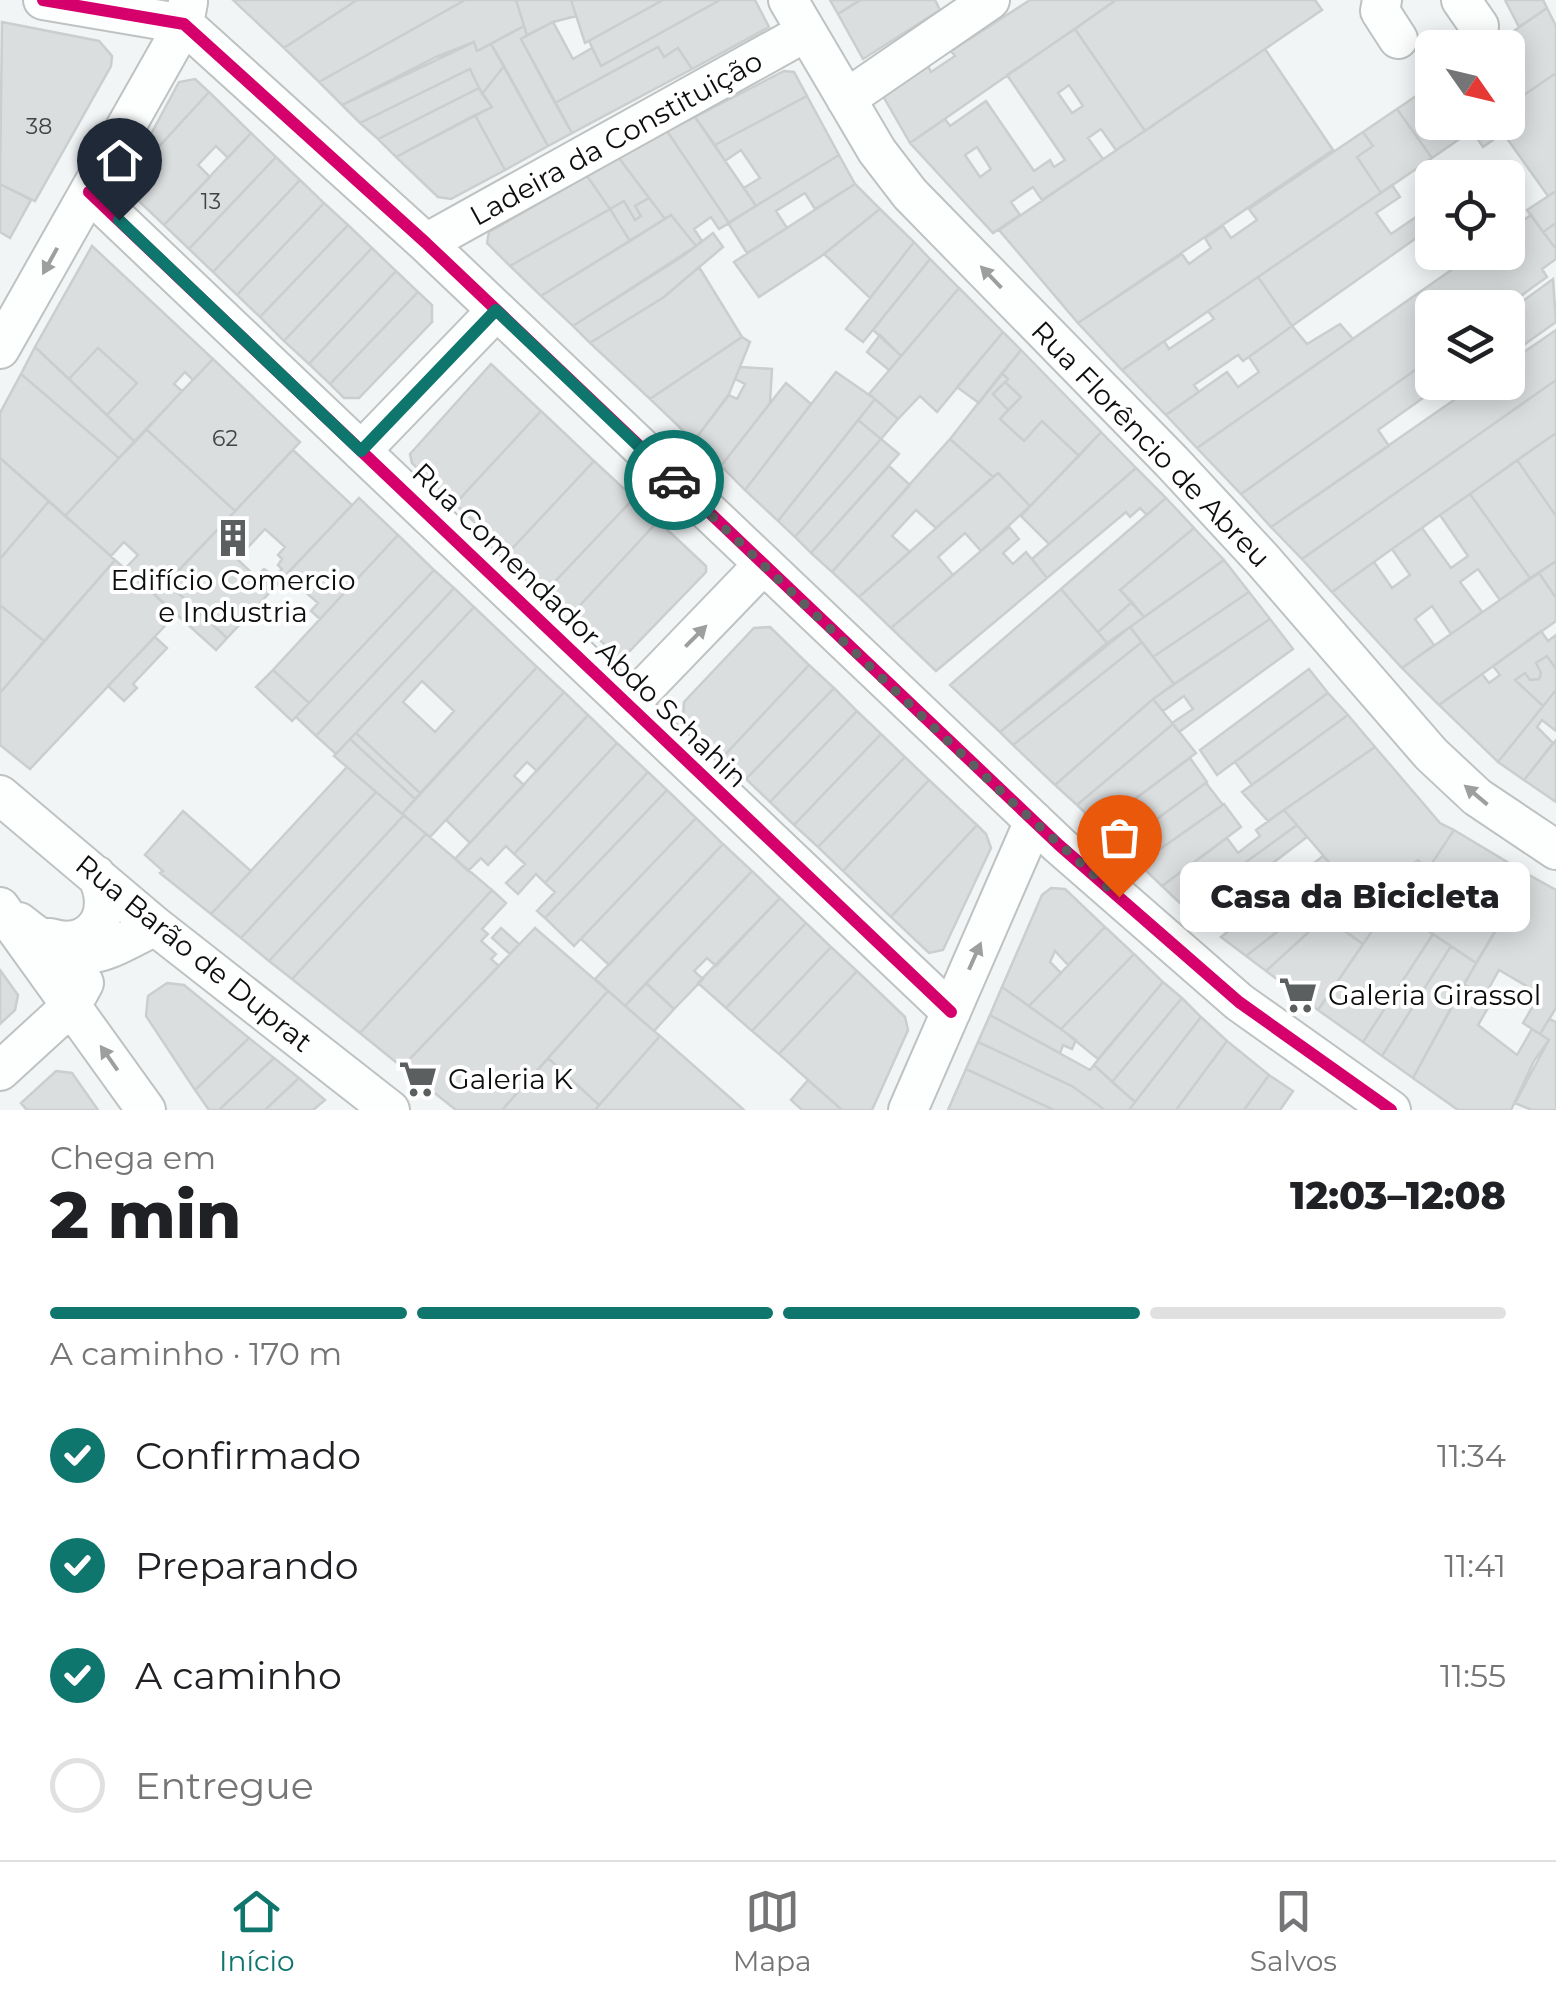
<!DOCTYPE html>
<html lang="pt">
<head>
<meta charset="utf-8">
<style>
	body { margin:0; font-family:Montserrat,sans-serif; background:#f6f6f6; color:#202124; height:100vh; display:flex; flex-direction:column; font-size:38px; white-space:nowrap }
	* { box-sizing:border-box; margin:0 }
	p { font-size:32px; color:#757577 }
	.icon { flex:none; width:55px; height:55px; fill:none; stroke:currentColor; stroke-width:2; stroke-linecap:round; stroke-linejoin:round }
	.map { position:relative; height:1110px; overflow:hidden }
	.sheet { display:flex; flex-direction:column; background:#fff; flex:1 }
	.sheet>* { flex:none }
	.needle { width:65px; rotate:124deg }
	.controls { position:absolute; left:1415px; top:30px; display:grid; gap:20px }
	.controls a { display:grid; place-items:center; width:110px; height:110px; border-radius:15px; background:#fff; box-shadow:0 5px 25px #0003; font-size:50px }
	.pin { position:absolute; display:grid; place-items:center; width:85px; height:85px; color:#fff; margin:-102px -42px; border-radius:50% 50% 50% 0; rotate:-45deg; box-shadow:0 0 10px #0007 }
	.pin .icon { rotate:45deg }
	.courier { position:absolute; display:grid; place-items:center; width:100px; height:100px; margin:-50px; border:8px solid #0f766e; border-radius:50%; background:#fff; color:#222; box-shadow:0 2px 12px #0007 }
	.bubble { position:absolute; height:70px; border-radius:15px; background:#fff; box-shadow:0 5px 25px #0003; font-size:32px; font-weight:800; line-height:70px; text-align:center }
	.head em { font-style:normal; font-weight:800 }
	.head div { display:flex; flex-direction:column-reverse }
	.head { display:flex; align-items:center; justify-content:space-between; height:170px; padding:0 50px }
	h1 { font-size:65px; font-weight:800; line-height:75px }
	.bar { display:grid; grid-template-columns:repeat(4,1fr); gap:15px 10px; align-content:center; height:120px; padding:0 50px }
	.bar i { height:12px; border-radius:8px; background:#e0e0e0 }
	.bar .current { background:#0f766e }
	.bar p { grid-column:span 4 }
	ol { padding:0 50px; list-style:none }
	li { display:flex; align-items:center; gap:30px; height:110px }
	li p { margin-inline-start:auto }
	li .icon { padding:10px; border-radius:50%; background:#0f766e; color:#fff; stroke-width:4 }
	li:last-child { color:#757577 }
	li i { width:55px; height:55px; border:5px solid #e0e0e0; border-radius:50% }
	.tab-bar { display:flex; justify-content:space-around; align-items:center; height:140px; border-top:2px solid #e0e0e0; background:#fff; font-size:28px; color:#757577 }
	.tab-bar a { display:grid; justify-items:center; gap:5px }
	.tab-bar .current { color:#0f766e }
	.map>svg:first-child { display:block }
</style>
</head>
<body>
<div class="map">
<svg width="1556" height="1110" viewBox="0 0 1556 1110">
	<rect width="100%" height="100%" fill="#f1f5f6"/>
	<path fill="#dbdedf" stroke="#cbcece" stroke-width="2.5" fill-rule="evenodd" d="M233,0H357L284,48Z
		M357,0H465L319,82L284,48Z
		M465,0H516L524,26L477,51L474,42L436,57L342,105L319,82Z
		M516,0H571L576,16L553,22L527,35Z
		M571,0H663L585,43Z
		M663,0H720L601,66L589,41Z
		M720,0H755L769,27L692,69L678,48L664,57L658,47L555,103L521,39L553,22L573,59L592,48L601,66Z
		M830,0H859V1L838,14Z
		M935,0L940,10L863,59L838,14L860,0Z
		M1030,0H1116L910,143L883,96L928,66L931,72L955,56L951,51Z
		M1116,0H1315L1322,10L1145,131L1075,29Z
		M1505,0H1543L1547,8L1519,27Z
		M1547,8L1556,26V73L1508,106V48H1489Z
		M2,22L99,41L112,56L111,66L35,201L0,184Z
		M524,26L527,35L521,39L572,133L548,146L491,44Z
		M1075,29L1145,131L1116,150L1101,129L1088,138L1103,159L1042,200L1033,187L1011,202L1020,215L993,233L910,143L945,119L950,126L986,101L1034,171L1050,160L1054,167L1065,160L1007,75ZM1069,85L1083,106L1072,113L1058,93ZM977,147L991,169L980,177L965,155Z
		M474,42L477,51L491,44L504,66L482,94L470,69L360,123L342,105Z
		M658,47L664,57L678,48L692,69L572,133L555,103Z
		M1265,49L1333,150L1078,323L999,230Z
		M504,66L548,146L505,170L475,115L492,107L482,94Z
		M470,69L479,88L378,139L360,123Z
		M784,71L794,72L807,96L715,145L695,117Z
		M1556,73V191L1548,196L1503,133L1483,147L1472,131L1484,122H1508V106Z
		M195,79L209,92L123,186L179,82Z
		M1432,85V122H1484L1432,158L1397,109Z
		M479,88L492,107L396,157L378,139Z
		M209,92L251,133L228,158L216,146L198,165L210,177L164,225L123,186Z
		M807,96L839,155L756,206L744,188L760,178L741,150L725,161L715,145Z
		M1397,109L1432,158L1381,193L1357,157L1373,146L1363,132Z
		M475,115L505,170L451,199L438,197L396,157Z
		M695,117L756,206L729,223L667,131Z
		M667,131L729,223L719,229L711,217L694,229L702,241L696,246L671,215L665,219L619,158Z
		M1363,132L1373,146L1357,157L1381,193L1122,370L1078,323L1182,254L1189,264L1211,248L1205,238L1223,226L1231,238L1257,220L1249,209Z
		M251,133L276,157L189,249L164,225Z
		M839,155L855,184L815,209L805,193L776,211L787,228L747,253L728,223Z
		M276,157L300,180L213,272L189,249Z
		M619,158L649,198L635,206L641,216L635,220L624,201L610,209L587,176Z
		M587,176L610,209L510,266L487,243L489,232Z
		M300,180L324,203L237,295L213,272Z
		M0,184L31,200L10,238L0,232Z
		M855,184L880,209L820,257L759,297L734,262Z
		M1392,185L1400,197L1376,213L1391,234L1419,215L1429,229L1292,326L1258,277Z
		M1556,191V223L1543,232L1527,210Z
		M649,198L665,219L630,241L610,209L624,201L635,220L641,216L635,206Z
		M324,203L348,225L260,317L237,295Z
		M610,209L630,241L541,296L510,266Z
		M880,209L914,242L870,298L824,254Z
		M671,215L696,246L573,326L541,296Z
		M1531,215L1556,249V259L1542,269L1547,277L1504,308H1432V358L1241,494L1197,448L1477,252H1508V231Z
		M1556,223V249L1543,232Z
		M348,225L372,248L284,341L260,317Z
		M713,233L723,247L664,297L590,343L573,326L683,256Z
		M914,242L930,259L863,342L846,329Z
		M92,246L213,359L193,380L185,372L174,384L182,391L135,442L107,415L137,383L98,348L69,379L35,347Z
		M372,248L396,271L309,364L284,341Z
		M930,259L959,288L901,356L873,330Z
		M699,267L742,337L650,399L590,343L664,297Z
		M396,271L418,292L330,384L309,364Z
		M1258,277L1292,326L1243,361L1238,355L1194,385L1199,392L1166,415L1122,370L1164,341L1169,349L1214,319L1208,311Z
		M1553,279L1556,322L1508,356V312Z
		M959,288L1003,332L937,412L920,396L898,419L869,394Z
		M418,292L432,305V322L359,398H344L330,384Z
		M1340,324L1353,339L1197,448L1166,415L1227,372L1238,387L1259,372L1249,357L1292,326L1307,344Z
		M1556,330V380L1302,559L1271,527L1480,382H1508V363Z
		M1003,332L1021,350L979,403L957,387Z
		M880,335L901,356L889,370L867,352Z
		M742,337L750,342L729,394L694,441L650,399Z
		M35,347L135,442L119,458L21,374Z
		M98,348L137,383L107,415L69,379Z
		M1021,350L1101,432L1079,456L1042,421L1024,441L1000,419L1021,397L1005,382L1008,379L1002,373Z
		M213,359L300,442L235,511L146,429Z
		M491,364L541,411L455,504L412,463L410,454Z
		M1421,366L1437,388L1378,430L1389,446L1271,527L1241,494Z
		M740,367L772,369L770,403L721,466L694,441L729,395L737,399L745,384L735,379Z
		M836,372L875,399L778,521L745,490Z
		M1002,373L1008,379L993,394L1008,410L1000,419L1024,441L1042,421L1079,456L1030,506L998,473L993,477L950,439Z
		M21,374L119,458L65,516L0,458V413Z
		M1556,380V433L1392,549L1332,592L1302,559Z
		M1005,382L1021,397L1008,410L993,394Z
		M786,383L811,404L745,490L721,466Z
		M875,399L898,419L881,439L858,420Z
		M541,411L594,461L508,553L455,504Z
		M858,420L881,439L795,537L778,521Z
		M146,429L235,511L155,595L125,569L138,555L124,542L111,556L65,516Z
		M1101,432L1136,468L1049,544L1021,516Z
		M1556,433V516L1517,460Z
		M881,439L899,454L811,553L795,537Z
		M950,439L993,477L936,528L916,510L892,536L910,552L859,597L832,572Z
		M293,450L352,505L227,638L167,583ZM265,529L285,547L278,555L282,559L278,565L282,569L275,576L264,569L256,577L237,559Z
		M0,458L49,501L0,559Z
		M1517,460L1556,516V561L1530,578L1470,494Z
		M594,461L634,498L547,590L508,553Z
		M889,466L910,485L832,572L811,553Z
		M1136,468L1166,498L1147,515L1140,508L1130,517L1126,512L1047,578L1032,559Z
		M998,473L1030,506L981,551L965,533L938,557L953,575L891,628L859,597Z
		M1470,494L1530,578L1500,600L1478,569L1460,582L1482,612L1451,634L1432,606L1415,619L1434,645L1402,668L1332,592L1374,562L1392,588L1410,575L1392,549L1422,528L1451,568L1468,556L1440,515Z
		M359,498L398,535L320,619L311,611L318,603L295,583L289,589L280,581Z
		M634,498L658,521L572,614L547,590Z
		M1166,498L1194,528L1120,590L1132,602L1098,632L1061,589Z
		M49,501L115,560L44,641L0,605V559Z
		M658,521L706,566V572L621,660L572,614Z
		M1009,527L1019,539L1003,553L1013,564L1026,552L1047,578L936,671L891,628Z
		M1194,528L1224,560L1144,617L1120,590Z
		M398,535L434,570L309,703L273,670Z
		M115,560L176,614L30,769L0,745V693Z
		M1224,560L1249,592L1153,657L1130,627Z
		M1556,561V598L1539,573Z
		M434,570L454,588L316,736L296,717Z
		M1539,573L1556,598V621L1439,705L1402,668Z
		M167,583L227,638L216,650L155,595Z
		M454,588L474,607L336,754L316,736Z
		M1061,589L1107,643L1000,732L950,685Z
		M1249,592L1270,619L1174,684L1153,657Z
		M1132,602L1144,617L1107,643L1098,632Z
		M0,605L44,641L0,693Z
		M474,607L537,667L420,793L356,733ZM422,681L454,711L435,732L403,702Z
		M1270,619L1293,649L1179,732L1172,723L1193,709L1184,696L1163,711L1153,699Z
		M770,627L809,665L723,757L683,719L684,702L754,628Z
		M1130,627L1142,642L1013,745L1000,732Z
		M1541,631L1548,641L1556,635V669L1547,656L1536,663L1541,673L1539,679L1530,680L1525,673L1515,680L1543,706L1498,762L1439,705L1482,674L1489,683L1500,675L1493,666Z
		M155,637L167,648L133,684L137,688L124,701L108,686Z
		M1142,642L1174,684L1153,699L1055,785L1013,745Z
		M1547,656L1556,669V690L1543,706L1515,680L1525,673L1530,680L1539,679L1541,673L1536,663Z
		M809,665L834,688L746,779L723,757Z
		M537,667L564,692L430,837L402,814Z
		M1309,669L1328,693L1217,775L1200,750Z
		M273,670L309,703L292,721L256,687Z
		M834,688L857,711L770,802L746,779Z
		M1556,690V731L1542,720L1537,727L1553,743L1524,780L1498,762Z
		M564,692L588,715L537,771L527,762L514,776L524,785L470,843L446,820Z
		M1328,693L1348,715L1252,785L1235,762Z
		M1153,699L1173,724L1077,805L1055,785Z
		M857,711L881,734L794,825L770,802Z
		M588,715L617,743L514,854L506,846L488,865L481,858L468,871L455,859Z
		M1348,715L1375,747L1268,821L1242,792Z
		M1173,724L1196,753L1099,826L1077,805Z
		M356,733L420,793L415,799L350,739Z
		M881,734L905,757L818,847L794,825Z
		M350,739L415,799L402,814L334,756Z
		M1556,740V802L1524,780Z
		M617,743L648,772L545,883L536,874L518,894L506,883L525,864L514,854Z
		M1375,747L1440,823L1454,830L1428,869L1418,860L1371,893L1363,882L1354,891L1284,810Z
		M905,757L929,780L843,871L818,847Z
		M1190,758L1207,782L1120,846L1099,826Z
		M347,767L376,792L241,938L211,914Z
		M648,772L667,790L545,918L537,911L555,892L545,883Z
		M929,780L977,825L891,917L843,871Z
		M1206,783L1223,805L1139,864L1120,846Z
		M667,790L696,818L574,946L545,918Z
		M376,792L404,815L269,961L241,938Z
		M1224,804L1241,827L1162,886L1139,864Z
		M1284,810L1297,825L1184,907L1162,886L1227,838L1238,853L1260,836L1256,830Z
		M183,811L251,871L211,914L160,873L163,871L145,855Z
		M404,815L426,834L292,979L269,961Z
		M696,818L723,844L609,965L581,939Z
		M977,825L986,834L991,848L943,950L929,953L891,917Z
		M1297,825L1307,837L1198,920L1184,907Z
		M1454,830L1529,875L1476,963L1371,893L1418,860L1428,869Z
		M426,834L492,890L360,1033L292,979Z
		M723,844L752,871L625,1006L595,979Z
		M1323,856L1344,880L1246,956L1221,937Z
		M752,871L780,898L716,966L707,958L694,971L703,979L674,1009L646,983Z
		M1529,875L1556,890V1008L1540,1034L1523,1023L1540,994L1499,970L1484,997L1464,984Z
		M1344,880L1354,891L1266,971L1246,956Z
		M1363,882L1371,893L1390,905L1363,944L1325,917Z
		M1051,888L1065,889L1105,927L1068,965L1055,951L1050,962L1061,973L1029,1006L1002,987L1042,895Z
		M492,890L506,903L482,929L488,934L481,941L496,954L491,959L499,966L402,1067L360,1033Z
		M780,898L806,923L726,1008L698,983Z
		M1390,905L1433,934L1363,1042L1318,1010Z
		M1325,917L1363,944L1318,1010L1266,971Z
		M806,923L831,947L752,1031L726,1008Z
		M1105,927L1134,954L1061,1029L1029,1006Z
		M501,928L519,944L510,954L492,938Z
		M535,928L608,991L502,1110H456L402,1067Z
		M1433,934L1451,946L1382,1056L1363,1042Z
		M1451,946L1476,963L1413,1078L1382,1056Z
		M831,947L857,971L779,1054L752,1031Z
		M1134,954L1163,982L1098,1059L1061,1029Z
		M0,970L18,995L15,1010L0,1024Z
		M857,971L905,1017L908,1030L872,1110H842L779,1054Z
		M1163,982L1182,998L1112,1082L1094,1065Z
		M167,983L184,985L249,1038L195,1090L146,1016L148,996Z
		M646,983L674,1009L654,1031L625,1006Z
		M1464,984L1492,1001L1478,1025L1517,1055L1532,1029L1549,1040L1534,1061L1511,1110H1458L1413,1078Z
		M1002,987L1076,1040L1072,1049L1063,1045L1060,1053L990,1015Z
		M608,991L660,1036L599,1105L548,1058Z
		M1182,998L1201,1017L1135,1102L1112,1082Z
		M990,1015L1090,1070L1094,1065L1135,1102L1129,1110H1105L1072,1086L978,1042Z
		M1201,1017L1227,1041L1176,1110H1129Z
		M1549,1019L1556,1022V1110H1532L1515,1103L1549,1040L1540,1034Z
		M660,1036L744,1110H595Z
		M249,1038L274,1058L219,1110H209L195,1090Z
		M1227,1041L1269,1075L1244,1110H1176Z
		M978,1042L1072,1086L1105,1110H1054L966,1069Z
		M274,1058L299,1078L265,1110H219Z
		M548,1058L599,1105L595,1110H502Z
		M966,1069L1054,1110H948Z
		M56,1071L72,1073L98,1110H27L21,1103Z
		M1269,1075L1293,1091L1280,1110H1244Z
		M299,1078L325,1100L313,1110H265Z
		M808,1080L842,1110H802L791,1100Z"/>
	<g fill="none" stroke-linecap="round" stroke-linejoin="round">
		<g stroke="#bfc2c2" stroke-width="42">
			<path id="minor" d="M43,0L184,24L426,243L1059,845L1239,1002L1391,1110
				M788,0L877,151L910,194L1172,462L1262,559L1431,754L1477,797L1556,850
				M1382,0L1380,11L1398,39
				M1461,0L1479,26
				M846,99L990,0
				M89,192L951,1012
				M426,243L806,32
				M0,349L184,24L188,2
				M361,451L496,311
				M628,705L763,565
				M0,795L155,926L390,1110
				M0,907L146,1110
				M19,922C79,971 93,958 155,926
				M50,938C94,951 117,911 96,875
				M0,1071L72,1005L84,983
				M908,1110L1034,821"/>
		</g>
		<use href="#minor" stroke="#fdfefe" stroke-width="38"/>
		<g stroke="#fff" stroke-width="19">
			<path id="cycleway" d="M43,0L184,24L426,243L1059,845L1239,1002L1391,1110
				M89,192L951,1012"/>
		</g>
		<use href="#cycleway" stroke="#d6006c" stroke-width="12"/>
	</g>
	<defs><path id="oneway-solid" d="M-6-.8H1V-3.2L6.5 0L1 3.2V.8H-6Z" transform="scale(2.5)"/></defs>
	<g fill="#9d9e9e">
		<use href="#oneway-solid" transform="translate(50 261) rotate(119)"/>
		<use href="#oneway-solid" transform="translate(991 277) rotate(-134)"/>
		<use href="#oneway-solid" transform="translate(696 636) rotate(-45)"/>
		<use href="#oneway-solid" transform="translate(1476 795) rotate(-140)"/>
		<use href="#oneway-solid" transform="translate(975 956) rotate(-66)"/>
		<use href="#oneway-solid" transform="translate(109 1058) rotate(-125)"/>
	</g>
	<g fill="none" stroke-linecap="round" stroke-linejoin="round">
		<path stroke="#5c5f60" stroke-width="10" stroke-dasharray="0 18" d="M674,480L1012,802L1119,897"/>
		<path stroke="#0f766e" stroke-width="12" d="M119,220L361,451L496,310L674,480"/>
	</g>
	<defs>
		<g id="building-bare" transform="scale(3)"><path d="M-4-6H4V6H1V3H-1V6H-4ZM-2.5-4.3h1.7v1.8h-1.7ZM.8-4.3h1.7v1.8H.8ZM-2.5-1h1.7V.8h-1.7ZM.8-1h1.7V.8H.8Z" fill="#5c5f60" stroke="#fff" stroke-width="2.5" paint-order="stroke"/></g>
		<g id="supermarket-bare" transform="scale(3)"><path d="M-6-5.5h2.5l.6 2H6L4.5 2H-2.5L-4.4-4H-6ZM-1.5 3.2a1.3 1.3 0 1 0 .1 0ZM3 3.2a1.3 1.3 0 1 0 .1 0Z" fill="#5c5f60" stroke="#fff" stroke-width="2.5" paint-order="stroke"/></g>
	</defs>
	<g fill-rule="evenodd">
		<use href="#building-bare" x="233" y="538"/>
		<use href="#supermarket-bare" x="1298" y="995"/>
		<use href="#supermarket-bare" x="418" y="1079"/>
	</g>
	<g text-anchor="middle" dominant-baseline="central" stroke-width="8" stroke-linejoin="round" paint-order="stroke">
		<g font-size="22" fill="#414344">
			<text x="39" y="126">38</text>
			<text x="211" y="201">13</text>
			<text x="225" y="438">62</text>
		</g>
		<g font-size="28" fill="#0c0e0f" stroke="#fff">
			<text transform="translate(616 138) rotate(-29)">Ladeira da Constituição</text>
			<text transform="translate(1151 444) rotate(46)">Rua Florêncio de Abreu</text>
			<text transform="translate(580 625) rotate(44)">Rua Comendador Abdo Schahin</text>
			<text transform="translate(194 953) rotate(39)">Rua Barão de Duprat</text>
		</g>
		<g font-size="28" fill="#0c0e0f" stroke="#fff" text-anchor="start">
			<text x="233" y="580" text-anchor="middle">Edifício Comercio<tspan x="233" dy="32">e Industria</tspan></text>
			<text x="1328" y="995">Galeria Girassol</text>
			<text x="448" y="1079">Galeria K</text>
		</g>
	</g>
</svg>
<div class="controls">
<a><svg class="needle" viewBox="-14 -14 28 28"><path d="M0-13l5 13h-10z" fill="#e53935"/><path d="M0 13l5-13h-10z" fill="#757577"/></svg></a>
<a><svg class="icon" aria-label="locate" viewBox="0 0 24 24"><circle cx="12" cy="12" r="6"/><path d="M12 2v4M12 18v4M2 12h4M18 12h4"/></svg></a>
<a><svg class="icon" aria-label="layers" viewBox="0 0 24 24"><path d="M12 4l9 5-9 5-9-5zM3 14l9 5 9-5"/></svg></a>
</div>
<div class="pin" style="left:1119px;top:897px;background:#ea580c"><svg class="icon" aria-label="bag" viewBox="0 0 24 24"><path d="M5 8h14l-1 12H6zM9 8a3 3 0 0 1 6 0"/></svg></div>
<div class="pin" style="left:119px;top:220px;background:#1f2937"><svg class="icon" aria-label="home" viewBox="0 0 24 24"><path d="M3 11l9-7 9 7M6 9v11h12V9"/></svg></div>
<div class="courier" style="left:674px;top:480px"><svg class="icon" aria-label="car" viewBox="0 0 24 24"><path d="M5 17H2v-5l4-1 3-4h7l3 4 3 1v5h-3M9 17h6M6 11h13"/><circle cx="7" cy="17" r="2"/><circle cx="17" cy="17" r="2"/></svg></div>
<div class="bubble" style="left:1180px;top:862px;width:350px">Casa da Bicicleta</div>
</div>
<section class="sheet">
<div class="head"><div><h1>2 min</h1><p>Chega em</p></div><em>12:03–12:08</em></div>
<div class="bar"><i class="current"></i><i class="current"></i><i class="current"></i><i></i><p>A caminho · 170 m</p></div>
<ol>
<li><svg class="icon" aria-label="check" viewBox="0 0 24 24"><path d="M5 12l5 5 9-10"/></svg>Confirmado<p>11:34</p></li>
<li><svg class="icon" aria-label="check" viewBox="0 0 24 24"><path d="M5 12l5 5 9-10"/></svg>Preparando<p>11:41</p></li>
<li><svg class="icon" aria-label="check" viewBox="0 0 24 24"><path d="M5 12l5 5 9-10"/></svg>A caminho<p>11:55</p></li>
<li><i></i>Entregue</li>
</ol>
</section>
<nav class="tab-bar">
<a class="current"><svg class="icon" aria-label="home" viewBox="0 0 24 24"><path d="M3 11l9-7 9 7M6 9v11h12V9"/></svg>Início</a>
<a><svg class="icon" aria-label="map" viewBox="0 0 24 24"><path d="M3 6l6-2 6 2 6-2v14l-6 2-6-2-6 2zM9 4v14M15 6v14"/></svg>Mapa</a>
<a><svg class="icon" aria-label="saved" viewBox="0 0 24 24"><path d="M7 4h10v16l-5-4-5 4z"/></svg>Salvos</a>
</nav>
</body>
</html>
